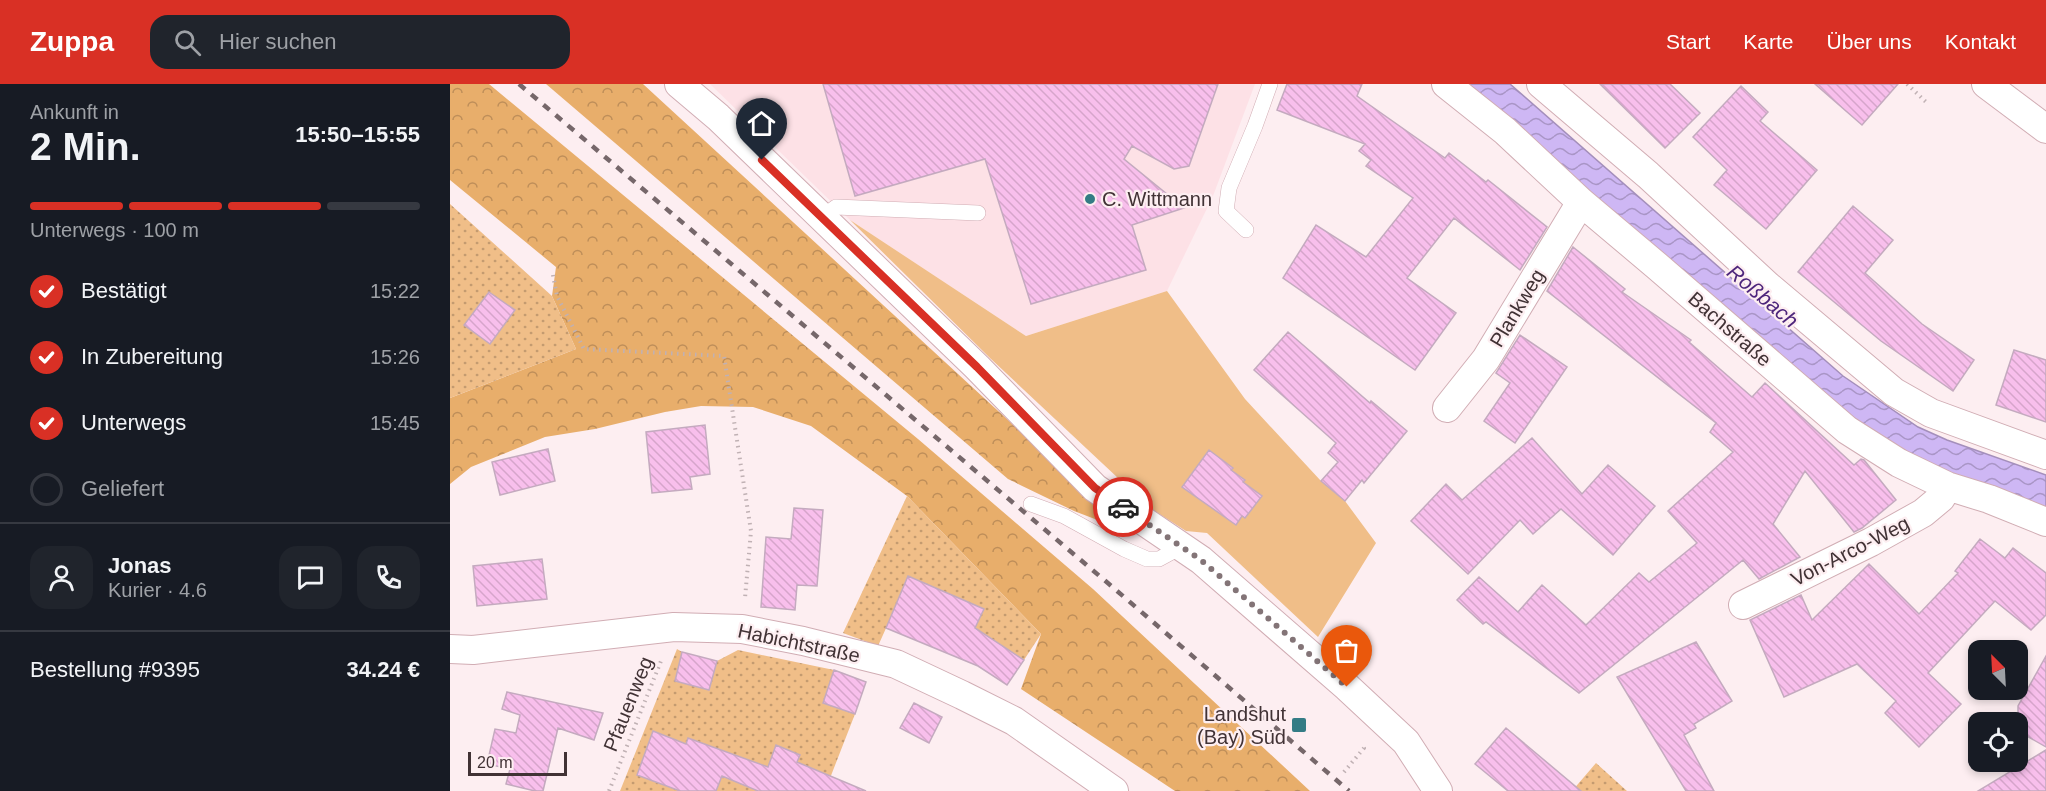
<!DOCTYPE html>
<html lang="de">
<head>
<meta charset="utf-8">
<style>
	body { margin:0; font-family:Arial,sans-serif; background:#20242c; color:#f1f3f6; height:100vh; display:flex; flex-direction:column; font-size:22px; white-space:nowrap }
	* { box-sizing:border-box; margin:0 }
	p { font-size:20px; color:#9ea1a6 }
	.icon { flex:none; width:33px; height:33px; fill:none; stroke:currentColor; stroke-width:2; stroke-linecap:round; stroke-linejoin:round }
	.map { position:relative; flex:1; overflow:hidden }
	.side { display:flex; flex-direction:column; background:#171b24; width:450px }
	.side>* { flex:none }
	.needle { width:39px; rotate:336deg }
	.tools { position:absolute; left:1518px; top:556px; display:grid; gap:12px }
	.tools a { display:grid; place-items:center; width:60px; height:60px; border-radius:12px; background:#171b24; box-shadow:0 3px 9px #0003; font-size:30px }
	.scale { position:absolute; left:18px; bottom:15px; width:99px; box-sizing:border-box; padding-left:6px; border:3px solid #413235; border-top:0; font-size:16px; line-height:21px; white-space:nowrap; color:#413235; -webkit-text-stroke:4px #fdeef1; paint-order:stroke }
	.pin { position:absolute; display:grid; place-items:center; width:51px; height:51px; color:#fff; margin:-62px -26px; border-radius:50% 50% 50% 0; rotate:-45deg; box-shadow:0 0 6px #0007 }
	.pin .icon { rotate:45deg }
	.courier { position:absolute; display:grid; place-items:center; width:60px; height:60px; margin:-30px; border:4px solid #d93025; border-radius:50%; background:#fff; color:#222; box-shadow:0 2px 8px #0007 }
	.headline em { font-style:normal; font-weight:600 }
	.headline div { display:flex; flex-direction:column-reverse }
	.headline { display:flex; align-items:center; justify-content:space-between; height:102px; padding:0 30px }
	h1 { font-size:39px; font-weight:600; line-height:45px }
	.bar { display:grid; grid-template-columns:repeat(4,1fr); gap:9px 6px; align-content:center; height:72px; padding:0 30px }
	.bar i { height:8px; border-radius:4px; background:#363941 }
	.bar .on { background:#d93025 }
	.bar p { grid-column:span 4 }
	.line { display:flex; align-items:center; gap:15px; padding:0 30px; border-top:2px solid #363941 }
	.line div { flex:1 }
	.round { display:grid; place-items:center; flex:none; width:63px; height:63px; border-radius:18px; background:#20242c }
	ol { padding:0 30px; list-style:none }
	li { display:flex; align-items:center; gap:18px; height:66px }
	li p { margin-inline-start:auto }
	li .icon { padding:6px; border-radius:50%; background:#d93025; color:#fff; stroke-width:4 }
	li:last-child { color:#9ea1a6 }
	li i { width:33px; height:33px; border:3px solid #363941; border-radius:50% }
	header { display:flex; align-items:center; gap:36px; box-sizing:border-box; height:84px; padding:0 30px; background:#d93025; color:#fff }
	header strong { font-size:28px }
	nav { display:flex; gap:33px; margin-inline-start:auto; font-size:21px }
	.search { width:420px; height:54px; background:#20242c; display:flex; align-items:center; gap:15px; box-sizing:border-box; padding:0 21px; border-radius:18px; color:#9ea1a6; font-size:22px }
	main { display:flex; flex:1; min-height:0 }
	.map>svg:first-child { display:block }
</style>
</head>
<body>
<header>
<strong>Zuppa</strong>
<div class="search"><svg class="icon" aria-label="search" viewBox="0 0 24 24"><circle cx="10" cy="10" r="6"/><path d="M15 15l6 6"/></svg>Hier suchen</div>
<nav><a>Start</a><a>Karte</a><a>Über uns</a><a>Kontakt</a></nav>
</header>
<main>
<section class="side">
<div class="headline"><div><h1>2 Min.</h1><p>Ankunft in</p></div><em>15:50–15:55</em></div>
<div class="bar"><i class="on"></i><i class="on"></i><i class="on"></i><i></i><p>Unterwegs · 100 m</p></div>
<ol>
<li><svg class="icon" aria-label="check" viewBox="0 0 24 24"><path d="M5 12l5 5 9-10"/></svg>Bestätigt<p>15:22</p></li>
<li><svg class="icon" aria-label="check" viewBox="0 0 24 24"><path d="M5 12l5 5 9-10"/></svg>In Zubereitung<p>15:26</p></li>
<li><svg class="icon" aria-label="check" viewBox="0 0 24 24"><path d="M5 12l5 5 9-10"/></svg>Unterwegs<p>15:45</p></li>
<li><i></i>Geliefert</li>
</ol>
<div class="line" style="height:108px"><a class="round"><svg class="icon" aria-label="person" viewBox="0 0 24 24"><circle cx="12" cy="8" r="4"/><path d="M4 21q1-7 8-7t8 7"/></svg></a><div><b>Jonas</b><p>Kurier · 4.6</p></div><a class="round"><svg class="icon" aria-label="chat" viewBox="0 0 24 24"><path d="M4 5h16v11H9l-5 4z"/></svg></a><a class="round"><svg class="icon" aria-label="phone" viewBox="0 0 24 24"><path d="M5 4h4l2 5-3 2q2 4 5 5l2-3 5 2v4C11 20 4 13 5 4z"/></svg></a></div>
<div class="line" style="height:78px"><div>Bestellung #9395</div><b>34.24 €</b></div>
</section>
<div class="map">
<svg width="1596" height="707" viewBox="0 0 1596 707">
	<defs>
		<pattern id="forest-crowns" width="20" height="18" patternUnits="userSpaceOnUse" patternTransform="scale(1.5)"><rect width="20" height="18" fill="#e8ae6b"/><path d="M2 6a3 3 0 1 1 6 0M12 15a3 3 0 1 1 6 0" fill="none" stroke="#be8e59"/></pattern>
		<pattern id="garden-dots" width="8" height="8" patternUnits="userSpaceOnUse" patternTransform="scale(1.5)"><rect width="8" height="8" fill="#f0be88"/><path d="M2 2h.1M6 6h.1" fill="none" stroke="#c49b70" stroke-width="1.8" stroke-linecap="round"/></pattern>
		<pattern id="water-waves" width="16" height="10" patternUnits="userSpaceOnUse" patternTransform="scale(1.5)"><rect width="16" height="10" fill="#ceb7f4"/><path d="M0 5q4-4 8 0t8 0" fill="none" stroke="#a995c6"/></pattern>
		<pattern id="building-back-hatch" width="6" height="6" patternUnits="userSpaceOnUse" patternTransform="scale(1.5)"><rect width="6" height="6" fill="#f8bfec"/><path d="M-1 5l2 2M0 0l6 6M5-1l2 2" fill="none" stroke="#d6a5cb"/></pattern>
	</defs>
	<rect width="100%" height="100%" fill="#fdeef1"/>
	<path fill="#fde1e6" d="M260,0H805L763,112L717,207L576,252L400,136Z"/>
	<path fill="#f0be88" d="M400,136L576,252L717,207L795,315L871,397L895,417L926,459L868,553L757,449L736,447L700,424L541,275Z"/>
	<path fill="url(#forest-crowns)" d="M0,0H39L468,355L643,505L860,707H725L571,605L591,550L457,412L361,342L303,323L251,322L215,328L145,345L95,353L21,383L0,400V314L126,265L102,212L106,183L0,96Z
		M96,0H193L645,416L676,447L624,427L558,395Z"/>
	<path fill="url(#garden-dots)" d="M0,120L102,212L126,265L0,314Z
		M457,412L591,550L574,576L523,548L533,525L459,493L428,562L393,549Z
		M227,565L232,568L226,597L259,606L267,577L288,566L384,586L373,619L405,630L375,707H170Z
		M1146,679L1177,707H1122Z"/>
	<path fill="url(#water-waves)" stroke="#a48fbb" stroke-width="1.5" d="M1009,0H1060L1393,292L1468,343L1497,356L1596,391V424L1488,387L1425,353Z"/>
	<path fill="url(#building-back-hatch)" stroke="#c4aabf" stroke-width="1.5" d="M373,0H768L739,82L724,85L682,62L674,75L734,124L682,141L696,186L581,220L535,75L405,112Z
		M837,0H912L907,12L995,74L999,69L1036,98L1038,96L1097,143L1070,186L1004,134L957,194L1006,229L965,286L833,194L866,141L916,173L963,114L916,82L921,76L909,67L915,60L827,26Z
		M1150,0H1220L1250,29L1215,64Z
		M1365,0H1448L1412,41Z
		M1291,2L1318,28L1310,37L1367,86L1316,145L1264,101L1277,86L1243,53Z
		M1403,122L1443,156L1415,189L1472,240L1524,276L1503,307L1431,257L1348,188Z
		M1123,163L1175,205L1172,208L1241,256L1239,258L1302,313L1315,299L1404,381L1411,375L1414,376L1446,416L1412,444L1404,448L1355,387L1323,440L1350,473L1309,495L1293,476L1129,609L1036,538L1033,540L1007,516L1029,493L1068,528L1092,501L1136,541L1189,489L1199,498L1247,459L1218,427L1283,368L1260,348L1266,339L1097,207Z
		M39,208L65,226L40,260L14,241Z
		M838,248L920,319L921,317L957,347L914,399L912,396L895,417L871,397L888,378L878,369L886,359L804,286Z
		M1070,251L1117,283L1065,359L1034,337L1060,299L1046,289Z
		M1564,266L1596,276V338L1546,321Z
		M255,341L260,390L240,393L242,405L202,409L196,348Z
		M1082,354L1132,410L1158,381L1205,422L1163,471L1111,425L1083,450L1070,436L1018,490L961,437L996,400L1012,416Z
		M98,365L105,397L50,411L42,378Z
		M759,366L783,384L781,386L795,396L793,398L812,412L795,434L792,432L786,441L732,403Z
		M344,424L373,426L367,502L347,501L345,526L311,523L316,453L341,455Z
		M1530,455L1555,474L1563,464L1596,489V531L1581,546L1545,517L1478,589L1511,620L1469,663L1435,629L1446,617L1407,580L1334,613L1300,536L1351,511L1362,536L1419,480L1469,530L1508,489L1505,487Z
		M92,475L97,515L27,522L23,482Z
		M458,492L534,525L525,544L574,576L557,601L528,582L436,544Z
		M1246,558L1282,617L1244,640L1246,644L1234,651L1264,707H1236L1167,593Z
		M232,568L267,577L259,606L225,597Z
		M1596,572V663L1568,647V622Z
		M384,586L416,598L405,630L373,619Z
		M57,608L153,629L144,656L108,644L93,707H85L56,700L60,685L37,680L45,645L66,649L70,631L52,625Z
		M464,619L492,633L479,659L450,644Z
		M1056,644L1131,707H1058L1025,680Z
		M203,647L236,660L238,654L318,683L326,661L350,671L347,678L416,707H308L272,692L266,707H230L187,691Z
		M1596,666V707H1528Z"/>
	<g fill="none" stroke-linecap="round" stroke-linejoin="round">
		<g stroke="#d1adb4" stroke-width="16">
			<path id="service" d="M371,134L386,123L528,129
				M796,146L776,127L779,104L805,42L820,0
				M581,420L614,432L674,465L697,475H709L731,463"/>
		</g>
		<g stroke="#d1adb4" stroke-width="30">
			<path id="minor" d="M229,0L268,33L527,283L645,404L751,476L897,603L956,658L988,707
				M996,0L1055,47L1131,118L1207,182L1397,346L1449,379L1497,402L1539,415L1596,438
				M1091,0L1198,91L1318,202L1444,308L1481,329L1596,371
				M1536,0L1596,45
				M997,324L1036,275L1131,118
				M1293,521L1421,458L1473,429L1491,414L1497,402
				M0,565L23,566L224,543L292,545L353,557L446,580L512,611L564,637L664,707"/>
		</g>
		<path stroke="#c0b1b4" stroke-width="4" stroke-dasharray="1.5 4.5" stroke-linecap="butt" d="M1457,0L1476,18
			M103,191L107,212L134,265L274,272L301,447L295,514
			M894,688L914,664L912,661
			M159,707L211,577"/>
		<use href="#service" stroke="#fff" stroke-width="15"/>
		<use href="#minor" stroke="#fff" stroke-width="28"/>
		<path stroke="#76676a" stroke-width="4.5" stroke-dasharray="8 8" stroke-linecap="butt" d="M69,0L659,500L899,707"/>
	</g>
	<g fill="none" stroke-linecap="round" stroke-linejoin="round">
		<path stroke="#837477" stroke-width="6" stroke-dasharray="0 10.8" d="M673,423L751,476L897,603"/>
		<path stroke="#d93025" stroke-width="8" d="M312,76L527,283L645,404L673,423"/>
	</g>
	<g fill="#347c85" stroke="#fdeef1" stroke-width="2">
		<circle cx="640" cy="115" r="6"/>
		<rect x="841" y="633" width="16" height="16" rx="3"/>
	</g>
	<g text-anchor="middle" dominant-baseline="central" stroke-width="4.5" stroke-linejoin="round" paint-order="stroke">
		<g font-size="20" fill="#413235" stroke="#fdeef1" text-anchor="start">
			<text x="652" y="115">C. Wittmann</text>
			<text x="836" y="630" text-anchor="end">Landshut<tspan x="836" dy="23">(Bay) Süd</tspan></text>
		</g>
		<g font-size="20" fill="#413235" stroke="#fdeef1">
			<text transform="translate(1067 224) rotate(-59)">Plankweg</text>
			<text transform="translate(1280 245) rotate(41)">Bachstraße</text>
			<text transform="translate(1400 467) rotate(-27)">Von-Arco-Weg</text>
			<text transform="translate(349 559) rotate(12)">Habichtstraße</text>
			<text transform="translate(178 620) rotate(-68)">Pfauenweg</text>
		</g>
		<g font-size="21" font-style="italic" fill="#4e267c" stroke="#fdeef1">
			<text transform="translate(1313 212) rotate(40)">Roßbach</text>
		</g>
	</g>
</svg>
<div class="tools">
<a><svg class="needle" viewBox="-14 -14 28 28"><path d="M0-13l5 13h-10z" fill="#e53935"/><path d="M0 13l5-13h-10z" fill="#9ea1a6"/></svg></a>
<a><svg class="icon" aria-label="locate" viewBox="0 0 24 24"><circle cx="12" cy="12" r="6"/><path d="M12 2v4M12 18v4M2 12h4M18 12h4"/></svg></a>
</div>
<div class="scale">20 m</div>
<div class="pin" style="left:897px;top:603px;background:#ea580c"><svg class="icon" aria-label="bag" viewBox="0 0 24 24"><path d="M5 8h14l-1 12H6zM9 8a3 3 0 0 1 6 0"/></svg></div>
<div class="pin" style="left:312px;top:76px;background:#1f2937"><svg class="icon" aria-label="home" viewBox="0 0 24 24"><path d="M3 11l9-7 9 7M6 9v11h12V9"/></svg></div>
<div class="courier" style="left:673px;top:423px"><svg class="icon" aria-label="car" viewBox="0 0 24 24"><path d="M5 17H2v-5l4-1 3-4h7l3 4 3 1v5h-3M9 17h6M6 11h13"/><circle cx="7" cy="17" r="2"/><circle cx="17" cy="17" r="2"/></svg></div>
</div>
</main>
</body>
</html>
